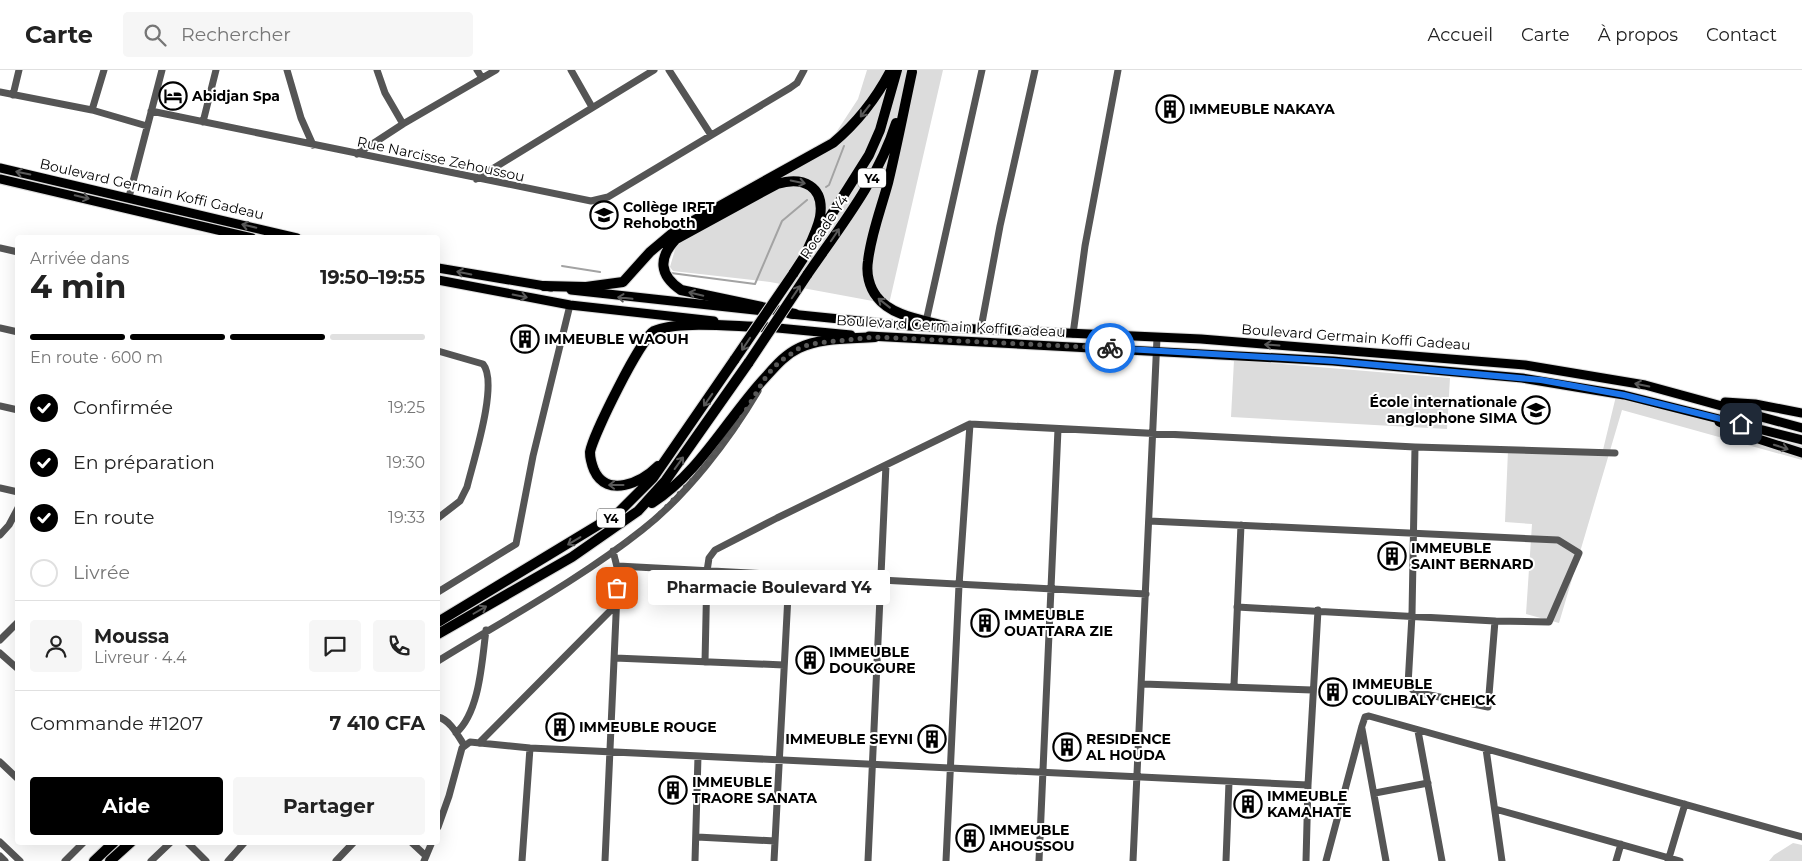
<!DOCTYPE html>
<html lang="fr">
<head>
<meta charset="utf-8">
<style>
	body { margin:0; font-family:Montserrat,sans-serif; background:#f6f6f6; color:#222; height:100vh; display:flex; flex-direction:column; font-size:19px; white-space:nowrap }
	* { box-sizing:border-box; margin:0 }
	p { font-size:16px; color:#767676 }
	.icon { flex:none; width:28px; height:28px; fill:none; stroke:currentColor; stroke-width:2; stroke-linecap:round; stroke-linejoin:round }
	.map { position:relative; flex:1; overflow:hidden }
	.details { position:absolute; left:15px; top:165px; width:425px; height:610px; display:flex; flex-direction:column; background:#fff; border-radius:5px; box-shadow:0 5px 20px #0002 }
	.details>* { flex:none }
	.pin { position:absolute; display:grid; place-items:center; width:42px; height:42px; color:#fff; margin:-21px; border-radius:10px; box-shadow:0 2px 8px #0006 }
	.courier { position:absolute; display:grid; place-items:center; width:50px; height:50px; margin:-25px; border:4px solid #1a73e8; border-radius:50%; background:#fff; color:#222; box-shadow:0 1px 6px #0007 }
	.bubble { position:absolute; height:35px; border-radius:5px; background:#fff; box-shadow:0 5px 20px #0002; font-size:16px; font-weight:700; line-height:35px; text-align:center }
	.headline em { font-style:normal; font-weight:700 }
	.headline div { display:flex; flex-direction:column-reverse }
	.headline { display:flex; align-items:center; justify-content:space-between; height:85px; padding:0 15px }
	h1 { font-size:32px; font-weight:700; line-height:38px }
	.bar { display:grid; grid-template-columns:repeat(4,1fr); gap:8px 5px; align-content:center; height:60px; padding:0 15px }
	.bar i { height:6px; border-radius:4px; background:#e0e0e0 }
	.bar .current { background:#000 }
	.bar p { grid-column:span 4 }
	.line { display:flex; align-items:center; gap:12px; padding:0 15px; border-top:1px solid #e0e0e0 }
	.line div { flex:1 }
	.round { display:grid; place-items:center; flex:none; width:52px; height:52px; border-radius:5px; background:#f6f6f6 }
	ol { padding:0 15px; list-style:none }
	li { display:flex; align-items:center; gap:15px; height:55px }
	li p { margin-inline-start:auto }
	li .icon { padding:5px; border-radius:50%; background:#000; color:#fff; stroke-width:4 }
	li:last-child { color:#767676 }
	li i { width:28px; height:28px; border:2px solid #e0e0e0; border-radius:50% }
	.action { display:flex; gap:10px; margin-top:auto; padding:10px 15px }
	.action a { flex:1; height:58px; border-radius:5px; background:#000; color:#fff; font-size:20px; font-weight:700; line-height:58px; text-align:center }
	.action a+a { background:#f6f6f6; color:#222 }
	header { display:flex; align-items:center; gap:30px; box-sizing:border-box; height:70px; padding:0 25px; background:#fff; border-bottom:1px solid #e0e0e0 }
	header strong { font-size:24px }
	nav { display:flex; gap:28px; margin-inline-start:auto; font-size:18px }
	.search { width:350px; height:45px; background:#f6f6f6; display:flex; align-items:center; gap:12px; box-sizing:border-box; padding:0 18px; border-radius:5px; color:#767676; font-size:19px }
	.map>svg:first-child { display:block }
</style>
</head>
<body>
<header>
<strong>Carte</strong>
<div class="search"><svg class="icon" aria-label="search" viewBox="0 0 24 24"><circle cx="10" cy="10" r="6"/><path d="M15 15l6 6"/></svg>Rechercher</div>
<nav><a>Accueil</a><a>Carte</a><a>À propos</a><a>Contact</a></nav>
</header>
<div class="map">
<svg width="1802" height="791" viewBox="0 0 1802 791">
	<rect width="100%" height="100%" fill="#fff"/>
	<path fill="#dcdcdc" d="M867,0H943L889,234L770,212L673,201L670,197L680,162L822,84L858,29Z
		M1234,290L1450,308L1447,359L1231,347Z
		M1616,326L1802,376V390L1622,340L1559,553L1526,544L1532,454L1505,452L1508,380L1602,384Z
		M1793,773L1802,775V791H1769L1774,785Z"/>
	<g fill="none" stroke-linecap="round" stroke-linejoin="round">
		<path stroke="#a3a3a3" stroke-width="2" d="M826,117L829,115L844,76
			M562,196L600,202
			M671,203L755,214L782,151L807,130"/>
		<g stroke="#dbdbdb" stroke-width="11">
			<path id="major" d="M0,98L297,168
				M0,109L252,168
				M438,198L551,217
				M438,210L570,235L714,251
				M571,220L764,241
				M790,244L909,256L1201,269L1525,295L1645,315L1802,358
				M767,257L851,265
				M869,266L1333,291L1522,308L1624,325L1802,370
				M1725,332L1755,334L1802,343
				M1719,352L1749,366L1802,383"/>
		</g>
		<g stroke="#dbdbdb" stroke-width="12">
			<path id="highway" d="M912,2C904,39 897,76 888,113C881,139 871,164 868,191C866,203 869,217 877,227C891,246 923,250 945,256
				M816,169L869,85L880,60L897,0
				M793,204L808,181
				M807,205C840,157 878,110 896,53
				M544,216L586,217L623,212L650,182L675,161L833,73C858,52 876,29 891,0
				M795,244L681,220C659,205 658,188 676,169L777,114C803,106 825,116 820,147C817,161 810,174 804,187
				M658,396C642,412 607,429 594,400C592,395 590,388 590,382C593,365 641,268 654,261C678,250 737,257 765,257
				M652,433C698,404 726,351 762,311C774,298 784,285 799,278C821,267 852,269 875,267
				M438,552L618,443L653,408L735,289
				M438,564L572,487L638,441L666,410L749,292
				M94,791L114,772
				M110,791L131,772"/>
		</g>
		<path stroke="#555" stroke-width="7" d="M287,0L301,48L313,75
			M377,0L385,23L403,54
			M477,0L482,8
			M571,0L592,37
			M669,0L711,65
			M0,22L92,40L147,56
			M13,25L19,0
			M92,40L104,0
			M151,41L591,131L608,127L790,18L797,13L804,0
			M203,52L216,0
			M357,84L403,54L496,0
			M476,109L654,0
			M129,127L162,0
			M0,178L18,182
			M925,256L982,0
			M0,258L18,262
			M981,258L1000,156L1035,0
			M1073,264L1085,176L1118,0
			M438,281L483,294C499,313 473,392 467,417L460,431L438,448
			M0,336L18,340
			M0,418L18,422
			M1149,451L1558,470L1579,483L1549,552L1495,551
			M0,465L9,455L18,438
			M618,496L1146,524
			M438,522L516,474L533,386L570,235
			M1237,537L1495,551L1488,637L1415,622L1408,615L1412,545L1415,377
			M0,570L18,552
			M0,583L18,599
			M615,588L784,595
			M438,591C506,549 579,510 642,460C687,425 729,370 758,321
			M705,592L707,501L709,488L715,480L777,448L970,354L1415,377L1615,383
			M1143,614L1312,620
			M1234,615L1241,455
			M438,647C450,650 457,664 464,675
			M1362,659L1386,791
			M1418,661L1442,791
			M456,663C480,642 482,590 486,560
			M479,673L616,535
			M1486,679L1502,791
			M0,692L18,709
			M1375,723L1428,713
			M1495,739L1680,791
			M438,757L449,726L462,678L470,672L530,678L1308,715
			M697,767L775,771
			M0,772L20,791
			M187,772L206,791
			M411,772L426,786
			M0,786L5,791
			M65,791L84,772
			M151,791L171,772
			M228,791L245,772
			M336,791L354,772
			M424,791L432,772
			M522,791L530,678
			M605,791L618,501L613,481
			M695,791L698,686
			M774,791L789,506
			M868,791L886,395
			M946,791L959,515L970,354
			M1039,791L1058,359
			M1133,791L1157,268
			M1226,791L1229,712
			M1306,791L1308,715L1318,540
			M1326,791L1362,656L1365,647L1369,646L1802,767
			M1616,791L1621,774
			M1668,791L1685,734"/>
		<use href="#major" stroke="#000" stroke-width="9"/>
		<use href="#highway" stroke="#000" stroke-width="10"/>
		<g stroke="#dbdbdb" stroke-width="12" stroke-linecap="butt">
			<path id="highway-bridge" d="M735,289L793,204
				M749,292L807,205"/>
		</g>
		<use href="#highway-bridge" stroke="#000" stroke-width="10"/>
	</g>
	<defs><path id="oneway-shaft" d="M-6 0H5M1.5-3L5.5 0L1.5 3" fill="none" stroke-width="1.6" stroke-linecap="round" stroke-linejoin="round" transform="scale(1.25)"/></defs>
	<g stroke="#595959">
		<use href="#oneway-shaft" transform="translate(865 41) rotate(128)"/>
		<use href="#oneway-shaft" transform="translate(23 103) rotate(-168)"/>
		<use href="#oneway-shaft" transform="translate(798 112) rotate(12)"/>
		<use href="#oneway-shaft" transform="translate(82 127) rotate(13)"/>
		<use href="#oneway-shaft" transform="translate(249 156) rotate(-167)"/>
		<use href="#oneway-shaft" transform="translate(835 165) rotate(-56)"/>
		<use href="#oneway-shaft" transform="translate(464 203) rotate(-169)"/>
		<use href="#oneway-shaft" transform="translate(796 222) rotate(-56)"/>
		<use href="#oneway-shaft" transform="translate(696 224) rotate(-167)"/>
		<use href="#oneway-shaft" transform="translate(520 226) rotate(11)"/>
		<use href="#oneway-shaft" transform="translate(625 228) rotate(-174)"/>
		<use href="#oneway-shaft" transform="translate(884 233) rotate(-142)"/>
		<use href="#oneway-shaft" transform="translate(746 274) rotate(124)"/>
		<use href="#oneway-shaft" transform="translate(1272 275) rotate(-176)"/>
		<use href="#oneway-shaft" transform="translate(1642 315) rotate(-168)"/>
		<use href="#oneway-shaft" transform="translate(708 330) rotate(125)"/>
		<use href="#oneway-shaft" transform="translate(1781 377) rotate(18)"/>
		<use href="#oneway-shaft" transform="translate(679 393) rotate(-54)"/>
		<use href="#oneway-shaft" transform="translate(616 415) rotate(-180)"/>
		<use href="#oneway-shaft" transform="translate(574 471) rotate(149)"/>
		<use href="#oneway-shaft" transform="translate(480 540) rotate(-30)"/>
	</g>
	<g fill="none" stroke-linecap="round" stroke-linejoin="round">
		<path stroke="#595959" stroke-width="5" stroke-dasharray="0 9" d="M617,518L618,496L613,481L648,456L696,406L736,357L767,305L779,292L801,277L817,273L875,267L1110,278"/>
		<path stroke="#1a73e8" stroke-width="6" d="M1110,278L1333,291L1541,310L1624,325L1741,354"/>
	</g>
	<defs>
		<g id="hotel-ring" transform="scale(1.4375)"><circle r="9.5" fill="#fff" stroke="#000" stroke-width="1.5"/><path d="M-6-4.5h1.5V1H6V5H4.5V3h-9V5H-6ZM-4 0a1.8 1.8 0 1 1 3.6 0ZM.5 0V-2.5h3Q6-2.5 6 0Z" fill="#000"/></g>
		<g id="building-ring" transform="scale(1.4375)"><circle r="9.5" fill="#fff" stroke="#000" stroke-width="1.5"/><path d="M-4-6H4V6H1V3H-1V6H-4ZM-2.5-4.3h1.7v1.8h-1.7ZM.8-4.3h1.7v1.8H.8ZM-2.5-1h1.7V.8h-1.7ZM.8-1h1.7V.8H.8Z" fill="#000"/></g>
		<g id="school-ring" transform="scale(1.4375)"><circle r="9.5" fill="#fff" stroke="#000" stroke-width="1.5"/><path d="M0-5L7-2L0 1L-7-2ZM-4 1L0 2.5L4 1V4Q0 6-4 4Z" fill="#000"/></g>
		<g id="university-ring" transform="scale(1.4375)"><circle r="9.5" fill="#fff" stroke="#000" stroke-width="1.5"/><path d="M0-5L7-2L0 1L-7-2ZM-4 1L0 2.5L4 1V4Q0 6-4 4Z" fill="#000"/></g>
	</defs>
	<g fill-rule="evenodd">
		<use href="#hotel-ring" x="173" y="26"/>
		<use href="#building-ring" x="1170" y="39"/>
		<use href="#school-ring" x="604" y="145"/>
		<use href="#building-ring" x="525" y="269"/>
		<use href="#university-ring" x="1536" y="340"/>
		<use href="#building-ring" x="1392" y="486"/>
		<use href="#building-ring" x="985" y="553"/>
		<use href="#building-ring" x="810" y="590"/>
		<use href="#building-ring" x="1333" y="622"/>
		<use href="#building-ring" x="560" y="657"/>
		<use href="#building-ring" x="932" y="669"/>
		<use href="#building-ring" x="1067" y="677"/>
		<use href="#building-ring" x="673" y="720"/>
		<use href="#building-ring" x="1248" y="734"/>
		<use href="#building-ring" x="970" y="768"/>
	</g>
	<g text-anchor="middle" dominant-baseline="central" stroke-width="4" stroke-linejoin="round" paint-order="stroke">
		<g fill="#fff" stroke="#4c4c4c" stroke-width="1">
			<rect x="858" y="98.5" width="28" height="19" rx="4"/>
			<rect x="597" y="438.5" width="28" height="19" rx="4"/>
		</g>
		<g font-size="12" font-weight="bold" fill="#000">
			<text x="872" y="108">Y4</text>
			<text x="611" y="448">Y4</text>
		</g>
		<g font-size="14" font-weight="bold" fill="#000" stroke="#fff" text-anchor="start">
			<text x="192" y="26">Abidjan Spa</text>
			<text x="1189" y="39">IMMEUBLE NAKAYA</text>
			<text x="623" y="137">Collège IRFT<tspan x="623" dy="16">Rehoboth</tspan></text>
			<text x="544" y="269">IMMEUBLE WAOUH</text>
			<text x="1517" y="332" text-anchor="end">École internationale<tspan x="1517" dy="16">anglophone SIMA</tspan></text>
			<text x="1411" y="478">IMMEUBLE<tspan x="1411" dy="16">SAINT BERNARD</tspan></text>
			<text x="1004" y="545">IMMEUBLE<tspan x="1004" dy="16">OUATTARA ZIE</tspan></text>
			<text x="829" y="582">IMMEUBLE<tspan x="829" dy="16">DOUKOURE</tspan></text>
			<text x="1352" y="614">IMMEUBLE<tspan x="1352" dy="16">COULIBALY CHEICK</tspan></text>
			<text x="579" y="657">IMMEUBLE ROUGE</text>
			<text x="913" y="669" text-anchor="end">IMMEUBLE SEYNI</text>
			<text x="1086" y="669">RESIDENCE<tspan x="1086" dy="16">AL HOUDA</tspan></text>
			<text x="692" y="712">IMMEUBLE<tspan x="692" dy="16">TRAORE SANATA</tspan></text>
			<text x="1267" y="726">IMMEUBLE<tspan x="1267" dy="16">KAMAHATE</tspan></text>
			<text x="989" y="760">IMMEUBLE<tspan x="989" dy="16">AHOUSSOU</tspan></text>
		</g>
		<g font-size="14" fill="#000" stroke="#fff">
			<text transform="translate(441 89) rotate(12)">Rue Narcisse Zehoussou</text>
			<text transform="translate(152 119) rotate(13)">Boulevard Germain Koffi Gadeau</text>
			<text transform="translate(824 157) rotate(-56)">Rocade Y4</text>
			<text transform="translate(951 256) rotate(3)">Boulevard Germain Koffi Gadeau</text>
			<text transform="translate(1356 267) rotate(4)">Boulevard Germain Koffi Gadeau</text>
		</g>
	</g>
</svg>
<div class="pin" style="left:617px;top:518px;background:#ea580c"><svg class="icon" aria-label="bag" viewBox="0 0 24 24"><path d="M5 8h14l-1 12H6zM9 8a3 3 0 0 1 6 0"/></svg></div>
<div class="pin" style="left:1741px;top:354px;background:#1f2937"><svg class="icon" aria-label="home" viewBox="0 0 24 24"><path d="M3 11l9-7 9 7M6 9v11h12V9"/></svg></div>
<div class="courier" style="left:1110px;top:278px"><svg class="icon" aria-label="bike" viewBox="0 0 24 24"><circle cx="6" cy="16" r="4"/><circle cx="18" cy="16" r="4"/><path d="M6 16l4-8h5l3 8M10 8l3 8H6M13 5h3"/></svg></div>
<div class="bubble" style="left:648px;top:500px;width:242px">Pharmacie Boulevard Y4</div>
<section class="details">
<div class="headline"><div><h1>4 min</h1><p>Arrivée dans</p></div><em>19:50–19:55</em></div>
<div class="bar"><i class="current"></i><i class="current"></i><i class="current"></i><i></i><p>En route · 600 m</p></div>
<ol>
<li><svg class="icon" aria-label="check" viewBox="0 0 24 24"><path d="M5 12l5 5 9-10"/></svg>Confirmée<p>19:25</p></li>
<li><svg class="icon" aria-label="check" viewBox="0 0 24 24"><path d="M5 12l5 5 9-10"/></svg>En préparation<p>19:30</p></li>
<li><svg class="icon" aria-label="check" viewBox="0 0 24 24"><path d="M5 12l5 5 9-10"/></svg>En route<p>19:33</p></li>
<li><i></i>Livrée</li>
</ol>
<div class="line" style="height:90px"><a class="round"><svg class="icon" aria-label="person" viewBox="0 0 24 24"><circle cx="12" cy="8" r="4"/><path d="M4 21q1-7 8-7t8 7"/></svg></a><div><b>Moussa</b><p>Livreur · 4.4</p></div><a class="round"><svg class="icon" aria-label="chat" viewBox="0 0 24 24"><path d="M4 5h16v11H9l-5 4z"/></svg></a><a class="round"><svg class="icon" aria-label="phone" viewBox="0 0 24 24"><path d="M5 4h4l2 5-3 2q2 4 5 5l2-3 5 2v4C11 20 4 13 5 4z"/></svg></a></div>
<div class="line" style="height:65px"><div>Commande #1207</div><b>7 410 CFA</b></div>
<div class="action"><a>Aide</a><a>Partager</a></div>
</section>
</div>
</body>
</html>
